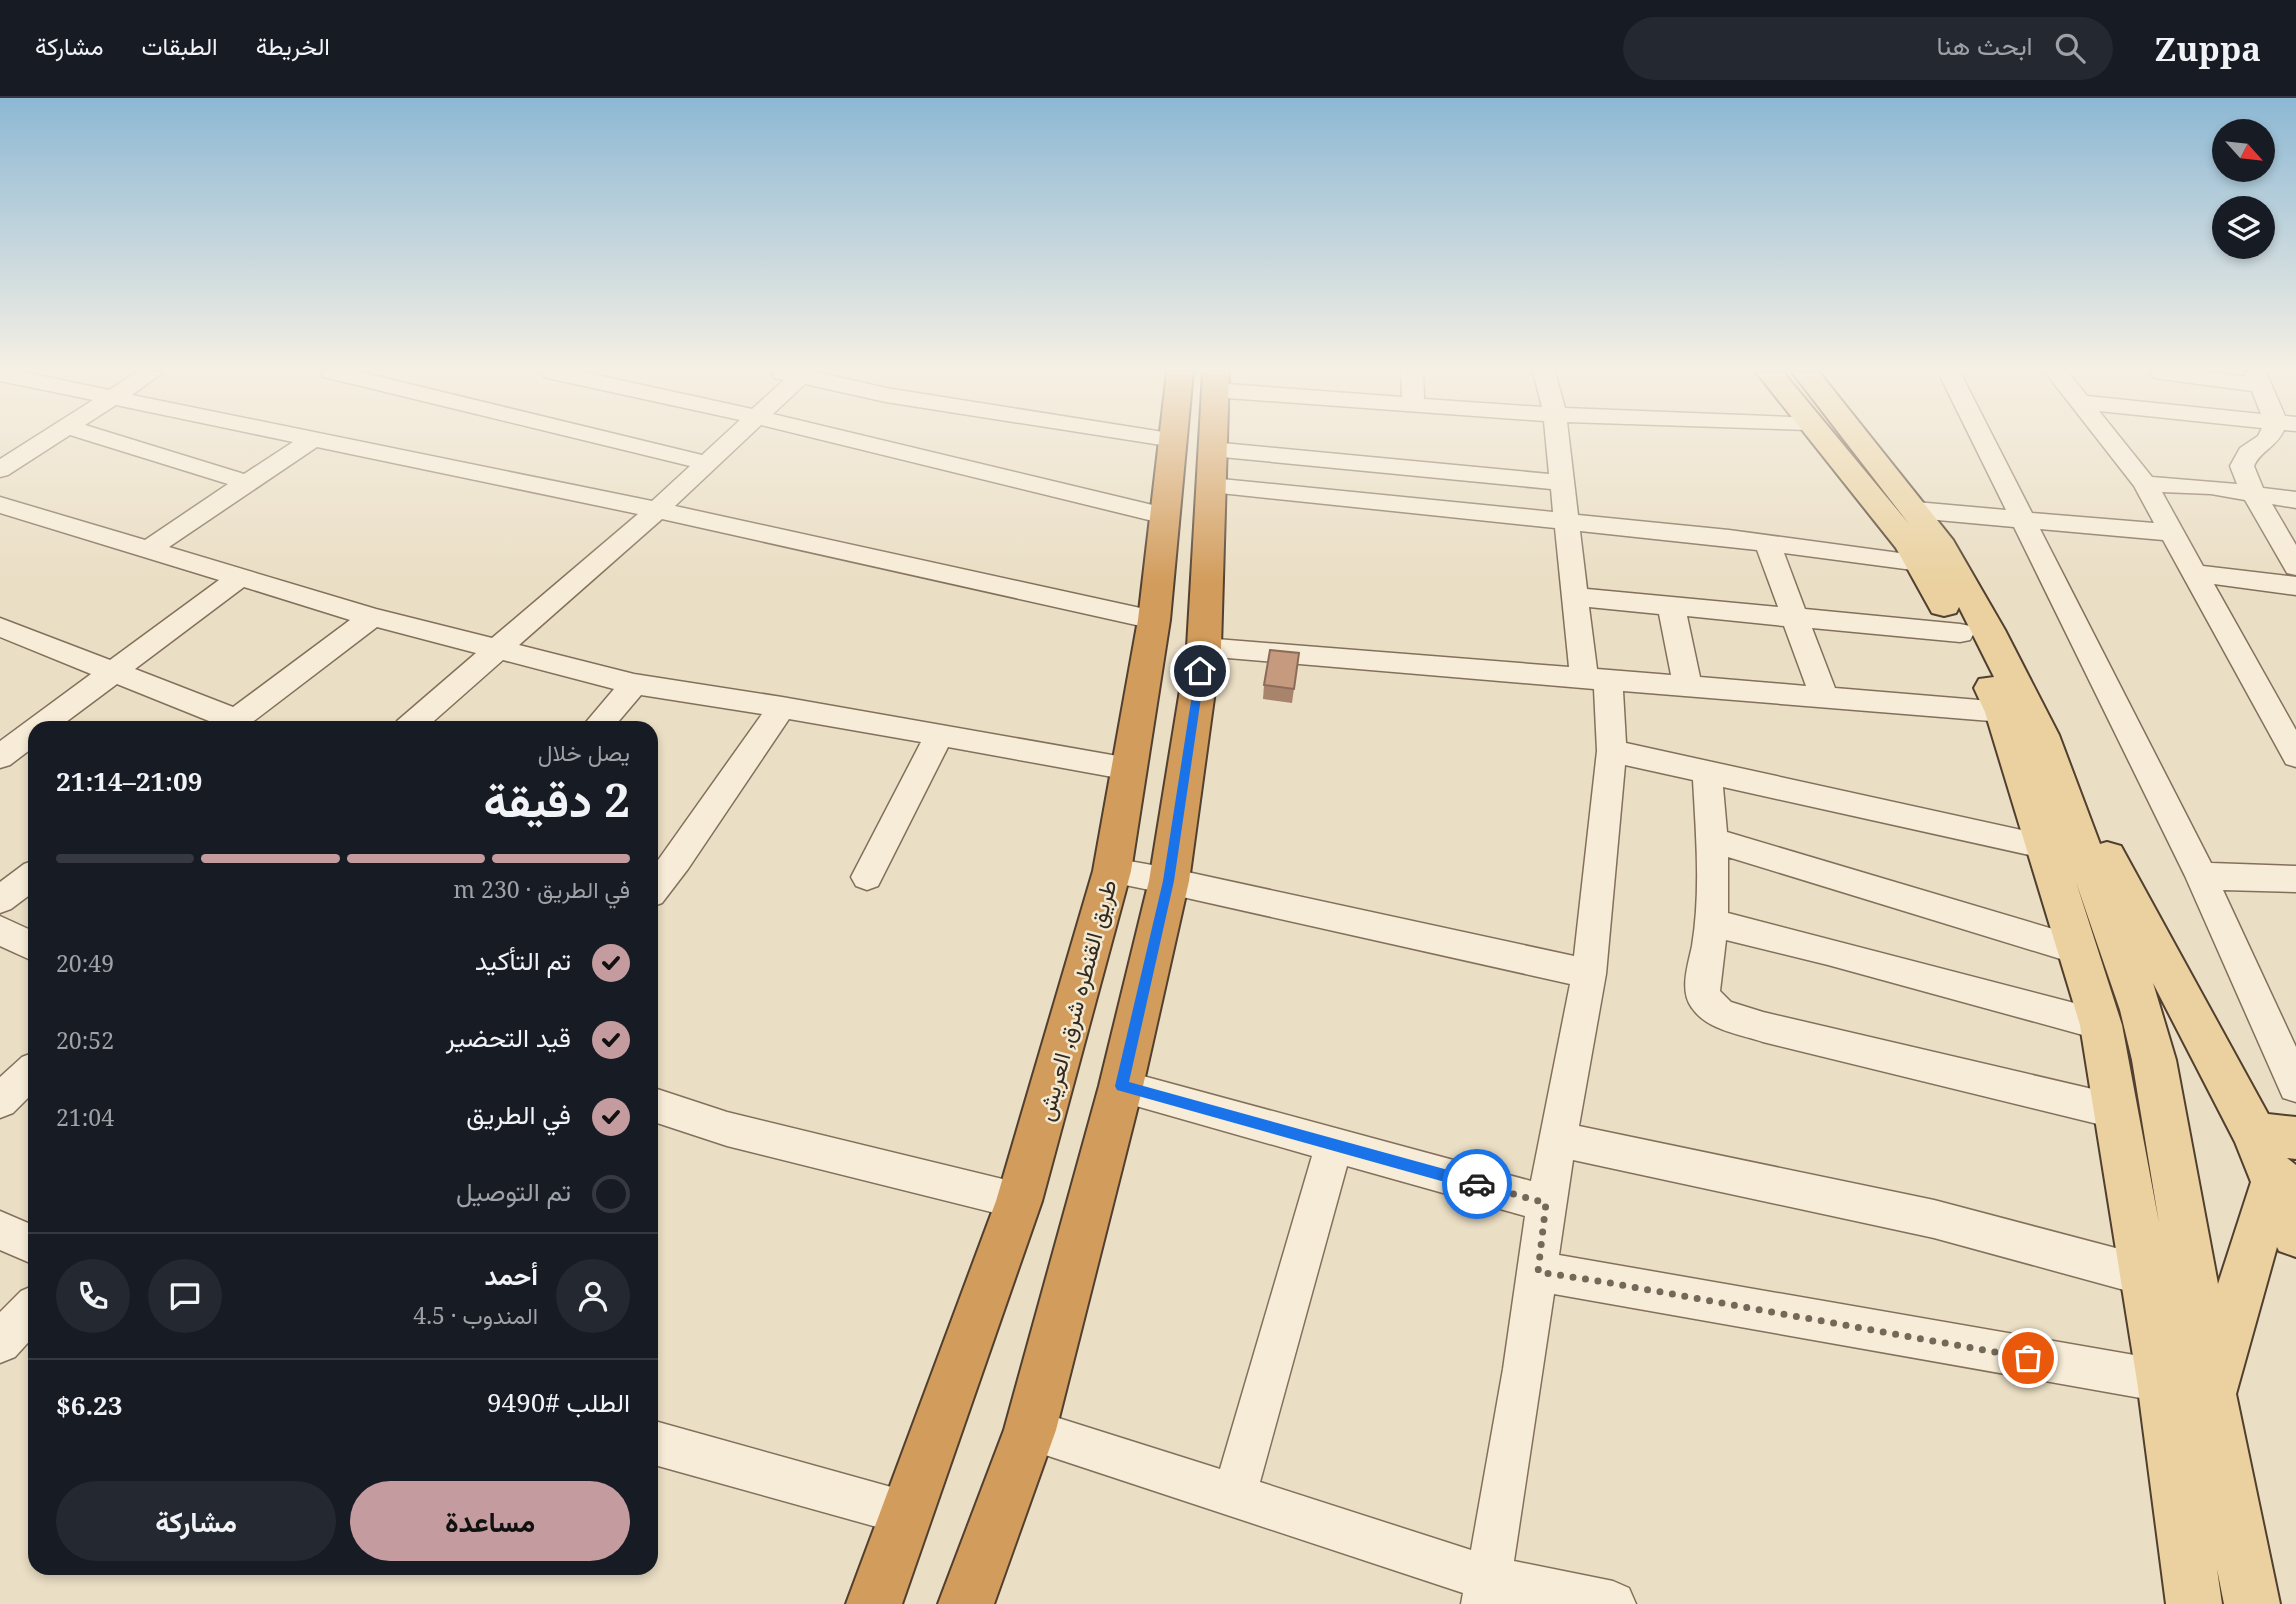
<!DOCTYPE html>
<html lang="ar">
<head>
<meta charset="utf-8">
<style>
	body { margin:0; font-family:"Noto Serif",Vazirmatn,serif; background:#242831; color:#f1f3f6; direction:rtl; height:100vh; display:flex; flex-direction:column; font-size:26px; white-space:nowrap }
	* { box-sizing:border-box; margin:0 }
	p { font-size:23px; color:#9ea1a6 }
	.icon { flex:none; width:38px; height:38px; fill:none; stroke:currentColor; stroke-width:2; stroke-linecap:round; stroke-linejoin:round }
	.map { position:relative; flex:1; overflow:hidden; direction:ltr }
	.drawer { position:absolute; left:28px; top:623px; width:630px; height:854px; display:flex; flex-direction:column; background:#171b24; border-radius:21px; box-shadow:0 4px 10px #0003; direction:rtl }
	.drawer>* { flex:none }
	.needle { width:46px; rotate:117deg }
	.buttons { position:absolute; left:2212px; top:21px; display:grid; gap:14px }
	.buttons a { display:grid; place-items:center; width:63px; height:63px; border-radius:50%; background:#171b24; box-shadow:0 4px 10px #0003; font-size:35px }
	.pin { position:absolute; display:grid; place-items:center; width:60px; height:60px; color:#fff; margin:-30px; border:4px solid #fff; border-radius:50%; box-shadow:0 2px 7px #0007 }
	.courier { position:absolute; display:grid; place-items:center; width:70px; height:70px; margin:-35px; border:5px solid #1a73e8; border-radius:50%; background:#fff; color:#222; box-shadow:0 2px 9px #0007 }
	.head em { font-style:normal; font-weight:700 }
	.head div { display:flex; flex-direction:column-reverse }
	.head { display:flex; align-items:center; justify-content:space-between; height:119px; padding:0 28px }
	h1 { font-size:46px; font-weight:700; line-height:52px }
	.bar { display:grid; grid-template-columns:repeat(4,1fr); gap:10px 7px; align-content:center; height:84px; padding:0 28px }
	.bar i { height:9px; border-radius:5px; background:#363941 }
	.bar .on { background:#c49c9f }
	.bar p { grid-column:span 4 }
	.line { display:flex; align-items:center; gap:18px; padding:0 28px; border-top:2px solid #363941 }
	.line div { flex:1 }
	.round { display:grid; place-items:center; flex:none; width:74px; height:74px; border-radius:37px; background:#242831 }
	ol { padding:0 28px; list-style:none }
	li { display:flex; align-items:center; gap:21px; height:77px }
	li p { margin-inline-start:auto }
	li .icon { padding:7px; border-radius:50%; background:#c49c9f; color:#111; stroke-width:4 }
	li:last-child { color:#9ea1a6 }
	li i { width:38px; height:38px; border:4px solid #363941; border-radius:50% }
	.primary-button { display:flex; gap:14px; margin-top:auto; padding:14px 28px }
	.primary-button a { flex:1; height:80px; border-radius:42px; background:#c49c9f; color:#111; font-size:28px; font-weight:700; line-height:80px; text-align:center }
	.primary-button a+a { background:#242831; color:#f1f3f6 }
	header { display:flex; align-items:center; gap:42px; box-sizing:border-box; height:98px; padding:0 35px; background:#171b24; border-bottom:2px solid #363941 }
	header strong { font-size:33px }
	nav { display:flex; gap:38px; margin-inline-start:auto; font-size:24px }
	.search { width:490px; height:63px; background:#242831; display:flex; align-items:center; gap:18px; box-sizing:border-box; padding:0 24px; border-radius:38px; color:#9ea1a6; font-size:26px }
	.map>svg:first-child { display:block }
</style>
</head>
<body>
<header>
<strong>Zuppa</strong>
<div class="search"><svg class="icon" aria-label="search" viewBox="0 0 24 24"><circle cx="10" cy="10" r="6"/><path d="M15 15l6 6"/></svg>ابحث هنا</div>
<nav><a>الخريطة</a><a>الطبقات</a><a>مشاركة</a></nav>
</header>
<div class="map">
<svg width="2296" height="1506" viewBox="0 0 2296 1506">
	<rect width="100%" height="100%" fill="#eadec4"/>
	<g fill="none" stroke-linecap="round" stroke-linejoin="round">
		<g stroke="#83705c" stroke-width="3">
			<path id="minor" d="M0,274H23L109,292L137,274H163L132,297L652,403L690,368L324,279L321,274H360L702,357L740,322L552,281L544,279L541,274H583L752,311L784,282L774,280L772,274H816L886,290L1182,337L1186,342L1182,347L1174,349L886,304L805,286L773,316L1165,410L1174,413L1177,418L1174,423L1165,426L761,327L675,408L1154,513L1164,516L1167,522L1164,528L1154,531L662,421L519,547L634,576L782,599L1129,660L1140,663L1144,671L1140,679L1129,682L948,649L878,788L867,792L856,788L851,779L921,644L789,621L688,771L662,805L651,809V772L762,616L641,597L613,630H581L614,591L503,562L426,630H392L397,623L476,555L377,529L246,629L210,630L214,625L117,586L58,630H35V648L10,667L0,670V643L91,576L0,539V520L110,562L219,482L0,415V399L145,442L228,386L70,337L8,377L0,379V361L93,302L0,283ZM116,307L293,344L244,376L85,327ZM317,349L638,416L492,540L376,511L169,449ZM244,489L350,522L233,609L135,571Z
				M1401,274H1423L1424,301L1542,309L1533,274H1555L1565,310L1816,320L1820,325L1816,330L1808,332L1567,324L1578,417L1729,432L1929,459L1933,465L1929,471L1920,473L1784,455L1805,511L1960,526L1970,528L1974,535L1970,542L1960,544L1812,530L1835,590L2003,604L2013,607L2017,614L2013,621L2003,624L1623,593L1626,645L2058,740L2063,749L2058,758L2047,761L1723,689L1727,734L2080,839L2092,843L2097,853L2092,863L2080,867L1728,759V815L2101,912L2113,916L2118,927L2113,938L2101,942L1828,867L1726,842L1720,893L1731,904L1763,914L2118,997L2131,1002L2136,1014L2131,1026L2118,1031L1763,944C1739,936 1707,932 1692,910C1679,893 1688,867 1692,848C1701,794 1696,737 1693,682L1625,667L1606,876L1579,1028L1934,1102L2146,1158L2160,1164L2166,1178L2160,1192L2146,1198L1934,1140L1573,1062L1559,1157L2163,1262L2178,1268L2184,1283L2178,1298L2163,1304L1554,1196L1514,1463L1613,1483L1629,1490L1636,1506H1461L1463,1495L1015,1347L1009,1332L1015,1317L1030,1311L1220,1371L1312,1058L1108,1000L1103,988L1108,976L1121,972L1531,1083L1570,886L1169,796L1101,782L1096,773L1101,764L1112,760L1169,770L1574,858L1597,653L1594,591L1204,558L1194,556L1190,549L1194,542L1204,540L1569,569L1555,430L1211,394L1202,392L1199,387L1202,382L1211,380L1553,414L1551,391L1212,358L1204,356L1200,351L1204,346L1212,344L1549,376L1544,323L1214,299L1206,297L1203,292L1206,287L1214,285L1402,299ZM1580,433L1757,452L1778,509L1587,491ZM1589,509L1659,516L1671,577L1597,571ZM1687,518L1784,528L1806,588L1700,579ZM1347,1068L1525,1118L1503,1271L1471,1452L1260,1384Z
				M1938,274H1960L2032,415L2154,425L2134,388L2045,274H2068L2087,298L2261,316L2252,293L2161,281L2153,279L2150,274H2210L2246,279L2244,274H2266L2285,318L2296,319V333L2284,332C2276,350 2261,352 2254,368L2263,390L2296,394V410L2272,406L2296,447V477L2287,475L2245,402L2211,396L2162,394L2203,468L2296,479V497L2214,486L2296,632V669L2286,666L2163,442L2040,431L2211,765L2296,768V794L2223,792L2296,949V1004L2283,1000L2185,778L2014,429L1916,420L1907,417L1904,412L1907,407L1916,404L2006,412ZM2099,313L2262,330L2258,338L2240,350L2230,368L2237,386L2152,379Z
				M35,762V793L11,811L0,815V784L24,766Z
				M0,818L35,834V864L0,848Z
				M35,954V993L13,1015L0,1020V979L22,959Z
				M651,989L727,1014L1019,1085L1033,1090L1038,1103L1033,1116L1019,1121L727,1048L651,1023Z
				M0,1113L35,1128V1167L0,1152Z
				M35,1187V1237L15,1259L0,1265V1214L21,1193Z
				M651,1322L909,1394L925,1400L931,1416L925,1432L909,1438L651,1366Z"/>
		</g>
		<g stroke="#513f30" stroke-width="4">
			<path id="major" d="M1756,274H1783L1909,426L1792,274H1819L1953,442L2005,532L2059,637L2100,746L2107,744L2121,748L2268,1016L2296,1019V1061L2287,1060L2296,1067V1159L2279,1153L2277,1149L2236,1296L2280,1506H2224L2217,1471L2222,1506H2166L2137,1283L2080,927L1985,614L1974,590L1979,581L1994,579L1959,509L1956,515L1944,518L1932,515L1896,450ZM2076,784L2120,912L2132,962L2159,1125L2122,927ZM2153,885L2235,1044L2251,1084L2218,1186L2176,962Z"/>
		</g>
		<g stroke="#513f30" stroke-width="4">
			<path id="highway" d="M1167,274H1193L1170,522L1131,773L1042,1103L902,1506H846L996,1103L1093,773L1138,522Z
				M1203,274H1229L1221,549L1189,783L1143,988L1056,1332L994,1506H938L1004,1332L1099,988L1149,783L1187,549Z"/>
		</g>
		<use href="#minor" fill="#f6ecd7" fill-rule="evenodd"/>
		<use href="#major" fill="#ead19f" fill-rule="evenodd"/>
		<use href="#highway" fill="#d29c5c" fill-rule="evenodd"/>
	</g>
	<path fill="#a9846c" d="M1299,555L1292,605L1263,601L1264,587Z"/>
	<path fill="#c59a7e" stroke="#8a6c58" stroke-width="2" d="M1270,552L1299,555L1294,591L1264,587Z"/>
	<linearGradient id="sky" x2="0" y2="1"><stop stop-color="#8db8d4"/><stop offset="0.56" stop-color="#f6f0e4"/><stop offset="1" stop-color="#f6f0e4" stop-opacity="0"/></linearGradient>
	<rect width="2296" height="485" fill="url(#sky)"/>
	<path fill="#1a73e8" d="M1196,571L1205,573L1174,783L1129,984L1477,1080L1482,1082V1091L1477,1093L1117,992L1115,988L1163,783Z"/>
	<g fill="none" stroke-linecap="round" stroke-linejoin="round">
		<path stroke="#746859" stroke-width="7" stroke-dasharray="0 12.6" d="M1477,1086L1546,1105L1538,1174L1605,1184L2028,1260"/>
	</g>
	<g text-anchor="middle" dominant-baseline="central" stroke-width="5" stroke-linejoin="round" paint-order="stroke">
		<g font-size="23" fill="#34291f" stroke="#f2e9d3">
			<text transform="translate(1076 902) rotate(-75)">طريق القنطره شرق, العريش</text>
		</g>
	</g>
</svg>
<div class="buttons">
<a><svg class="needle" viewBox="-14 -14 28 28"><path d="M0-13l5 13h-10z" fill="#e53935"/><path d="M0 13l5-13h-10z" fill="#9ea1a6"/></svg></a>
<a><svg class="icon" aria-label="layers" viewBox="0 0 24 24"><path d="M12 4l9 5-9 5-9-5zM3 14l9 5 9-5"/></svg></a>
</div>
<div class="pin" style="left:2028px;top:1260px;background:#ea580c"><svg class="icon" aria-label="bag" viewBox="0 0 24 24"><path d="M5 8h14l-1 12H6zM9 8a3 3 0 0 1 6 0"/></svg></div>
<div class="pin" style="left:1200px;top:573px;background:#1f2937"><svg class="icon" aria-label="home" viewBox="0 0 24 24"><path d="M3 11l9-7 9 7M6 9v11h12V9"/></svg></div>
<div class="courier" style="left:1477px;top:1086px"><svg class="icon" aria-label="car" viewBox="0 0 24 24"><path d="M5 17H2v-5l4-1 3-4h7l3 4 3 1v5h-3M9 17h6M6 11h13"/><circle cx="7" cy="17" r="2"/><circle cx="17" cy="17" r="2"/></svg></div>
<section class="drawer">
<div class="head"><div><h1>2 دقيقة</h1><p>يصل خلال</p></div><em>21:09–21:14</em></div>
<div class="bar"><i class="on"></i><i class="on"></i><i class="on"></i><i></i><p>في الطريق · 230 m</p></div>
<ol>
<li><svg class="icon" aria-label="check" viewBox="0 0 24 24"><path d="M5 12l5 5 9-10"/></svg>تم التأكيد<p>20:49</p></li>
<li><svg class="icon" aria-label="check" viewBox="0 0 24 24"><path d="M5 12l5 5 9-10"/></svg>قيد التحضير<p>20:52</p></li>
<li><svg class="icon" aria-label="check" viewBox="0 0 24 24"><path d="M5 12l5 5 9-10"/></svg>في الطريق<p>21:04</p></li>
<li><i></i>تم التوصيل</li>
</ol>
<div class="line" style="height:126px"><a class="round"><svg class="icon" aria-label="person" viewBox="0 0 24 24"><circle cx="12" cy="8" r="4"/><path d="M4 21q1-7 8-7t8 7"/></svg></a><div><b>أحمد</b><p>المندوب · 4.5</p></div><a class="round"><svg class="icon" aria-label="chat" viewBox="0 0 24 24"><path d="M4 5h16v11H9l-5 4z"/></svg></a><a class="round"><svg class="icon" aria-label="phone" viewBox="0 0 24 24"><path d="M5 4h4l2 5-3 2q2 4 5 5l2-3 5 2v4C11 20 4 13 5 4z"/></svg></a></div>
<div class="line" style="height:91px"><div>الطلب #9490</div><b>$6.23</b></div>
<div class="primary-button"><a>مساعدة</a><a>مشاركة</a></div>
</section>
</div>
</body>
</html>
